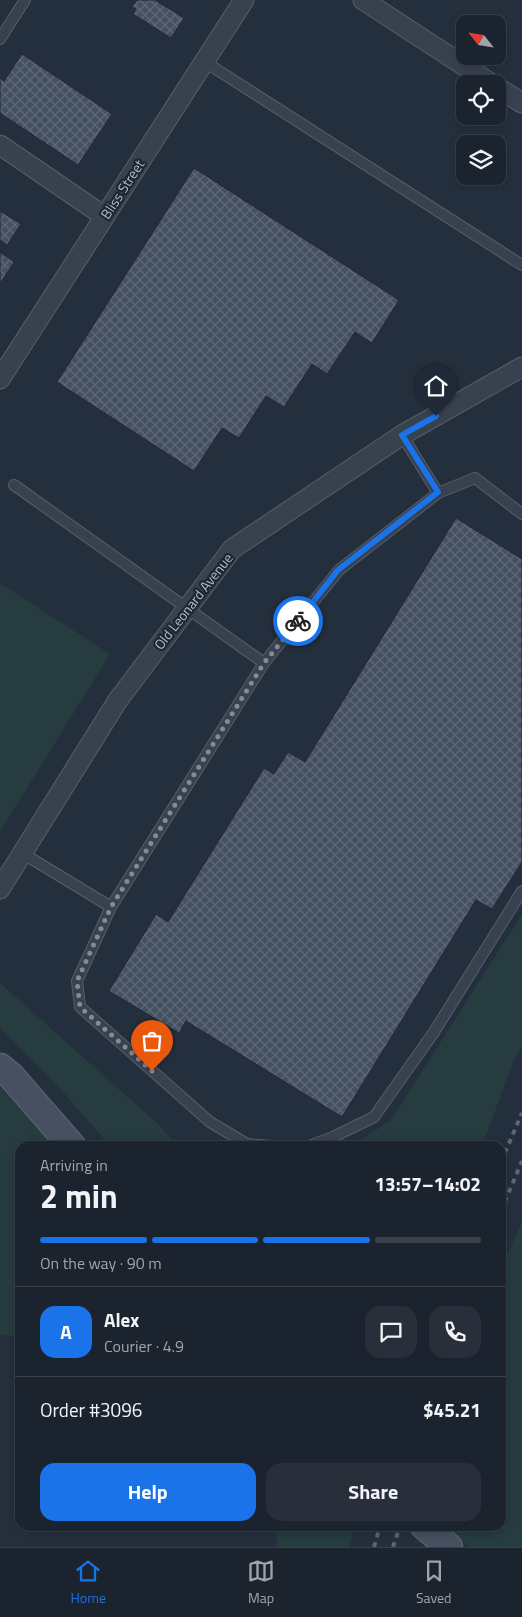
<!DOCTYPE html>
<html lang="en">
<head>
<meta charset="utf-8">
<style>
	body { margin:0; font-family:"Titillium Web",sans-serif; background:#282f3a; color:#f1f3f6; height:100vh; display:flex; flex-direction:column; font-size:19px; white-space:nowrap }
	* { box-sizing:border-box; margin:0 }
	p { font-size:16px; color:#a0a4aa }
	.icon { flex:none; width:28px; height:28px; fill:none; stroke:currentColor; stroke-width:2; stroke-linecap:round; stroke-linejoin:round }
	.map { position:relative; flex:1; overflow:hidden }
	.sheet { position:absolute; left:15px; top:1141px; width:491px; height:390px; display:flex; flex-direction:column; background:#1b232e; border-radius:15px; box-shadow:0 2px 8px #0003,0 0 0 1px #39404a }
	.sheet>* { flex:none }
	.needle { width:32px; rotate:300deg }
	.fabs { position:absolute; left:456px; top:15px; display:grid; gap:10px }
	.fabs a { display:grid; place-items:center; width:50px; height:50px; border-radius:10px; background:#1b232e; box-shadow:0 2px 8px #0003,0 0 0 1px #39404a; font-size:25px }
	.pin { position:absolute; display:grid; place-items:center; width:42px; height:42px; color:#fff; margin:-51px -21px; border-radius:50% 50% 50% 0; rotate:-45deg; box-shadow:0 0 5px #0007 }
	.pin .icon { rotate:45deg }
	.courier { position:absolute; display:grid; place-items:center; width:50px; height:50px; margin:-25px; border:4px solid #1a73e8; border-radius:50%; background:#fff; color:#222; box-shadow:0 1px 6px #0007 }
	.summary em { font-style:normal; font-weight:700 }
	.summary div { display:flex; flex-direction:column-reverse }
	.summary { display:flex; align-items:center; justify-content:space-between; height:85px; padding:0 25px }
	h1 { font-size:32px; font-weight:700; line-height:38px }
	.bar { display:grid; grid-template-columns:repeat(4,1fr); gap:8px 5px; align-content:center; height:60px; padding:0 25px }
	.bar i { height:6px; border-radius:4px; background:#39404a }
	.bar .active { background:#1a73e8 }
	.bar p { grid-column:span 4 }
	.line { display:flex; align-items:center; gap:12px; padding:0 25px; border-top:1px solid #39404a }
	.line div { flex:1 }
	.round { display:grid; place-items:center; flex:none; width:52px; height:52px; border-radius:15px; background:#282f3a }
	.cta { display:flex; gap:10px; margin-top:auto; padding:10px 25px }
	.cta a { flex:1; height:58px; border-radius:15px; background:#1a73e8; color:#fff; font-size:20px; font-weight:700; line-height:58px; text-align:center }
	.cta a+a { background:#282f3a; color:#f1f3f6 }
	.tab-bar { display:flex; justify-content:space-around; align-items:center; height:70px; border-top:1px solid #39404a; background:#1b232e; font-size:14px; color:#a0a4aa }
	.tab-bar a { display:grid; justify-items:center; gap:2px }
	.tab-bar .active { color:#1a73e8 }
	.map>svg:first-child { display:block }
</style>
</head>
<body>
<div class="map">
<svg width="522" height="1547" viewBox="0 0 522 1547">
	<defs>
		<pattern id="building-cross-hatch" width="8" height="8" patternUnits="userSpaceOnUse" patternTransform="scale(1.25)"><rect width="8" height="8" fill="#455162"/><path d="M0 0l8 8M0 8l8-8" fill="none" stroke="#5d6877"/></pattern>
	</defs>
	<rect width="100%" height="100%" fill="#242f3e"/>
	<path fill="#263c3f" d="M0,583L110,654L0,832Z
		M522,914V1046L514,1060L482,1146H352L391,1120Z
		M0,983L159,1125L177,1146H110L63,1092L0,1027Z
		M0,1087L57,1146H20V1337L0,1335Z
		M522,1222V1547H469L447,1526H501V1269Z
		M276,1526H355L349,1547H277Z"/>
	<path fill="url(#building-cross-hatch)" stroke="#1f2835" d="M137,0H155L184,18L171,38L133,14L136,9L132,7Z
		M22,54L112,114L78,165L0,113V78L4,81Z
		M194,168L399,300L372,343L355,332L327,374L312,364L284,407L266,396L239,438L222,428L194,471L57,382Z
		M0,211L21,224L7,245L0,240Z
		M0,252L14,262L1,282L0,281Z
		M456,518L522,559V862L492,909L476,900L342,1117L186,1021L179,1033L109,991L156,914L168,922L264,768L274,774L288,752L305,762Z"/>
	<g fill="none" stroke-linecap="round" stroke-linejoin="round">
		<g stroke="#565f6c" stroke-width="12">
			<path id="lane" d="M0,39L25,0
				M205,62L522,265
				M402,435L438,493L475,478L522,514
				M14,485L264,663L111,907
				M264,663L339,570L438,493
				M22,853L111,907L77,981L80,1007L210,1122L247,1144L272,1146
				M309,1146L333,1137L374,1117L434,1032L522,891"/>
		</g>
		<g stroke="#565f6c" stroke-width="21">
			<path id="street" d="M363,0L492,84
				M498,88L522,103
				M0,145L104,216
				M0,379L244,0
				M0,889L118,700L232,549L402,435L522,367"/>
		</g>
		<g stroke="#565f6c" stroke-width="29">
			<path id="secondary" d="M0,1067L11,1076L72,1146
				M424,1526L449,1547"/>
		</g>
		<use href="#lane" stroke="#38414e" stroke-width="10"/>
		<use href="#street" stroke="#38414e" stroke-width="19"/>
		<use href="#secondary" stroke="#465061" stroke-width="26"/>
		<path stroke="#5a6575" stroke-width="4" stroke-dasharray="5 5" stroke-linecap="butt" d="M501,1162L522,1113
			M501,1211L522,1161
			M374,1547L380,1526
			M393,1547L400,1526"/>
	</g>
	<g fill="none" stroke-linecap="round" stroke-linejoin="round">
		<path stroke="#828b98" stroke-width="5" stroke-dasharray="0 9" d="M152,1071L80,1007L77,981L111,907L264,663L298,621"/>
		<path stroke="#1a73e8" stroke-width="6" d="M298,621L338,570L438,492L402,435L436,416"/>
	</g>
	<g text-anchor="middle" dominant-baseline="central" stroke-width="4.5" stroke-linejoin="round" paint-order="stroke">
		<g font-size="14" fill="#b4bcc9" stroke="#1d2633">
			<text transform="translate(122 189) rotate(-57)">Bliss Street</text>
			<text transform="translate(193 601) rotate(-52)">Old Leonard Avenue</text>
		</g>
	</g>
</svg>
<div class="fabs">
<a><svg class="needle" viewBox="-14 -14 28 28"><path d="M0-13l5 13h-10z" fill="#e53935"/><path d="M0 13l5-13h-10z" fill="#a0a4aa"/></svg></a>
<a><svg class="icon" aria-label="locate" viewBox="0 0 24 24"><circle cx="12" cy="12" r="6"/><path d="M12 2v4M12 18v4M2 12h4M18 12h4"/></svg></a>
<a><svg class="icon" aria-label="layers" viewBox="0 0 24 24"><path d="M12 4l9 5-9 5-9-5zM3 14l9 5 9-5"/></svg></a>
</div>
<div class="pin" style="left:152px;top:1071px;background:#ea580c"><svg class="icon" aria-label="bag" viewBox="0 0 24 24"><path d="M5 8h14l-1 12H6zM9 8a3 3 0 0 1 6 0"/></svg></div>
<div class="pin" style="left:436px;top:416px;background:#1f2937"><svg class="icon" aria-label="home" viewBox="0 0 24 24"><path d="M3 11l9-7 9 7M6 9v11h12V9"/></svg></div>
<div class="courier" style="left:298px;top:621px"><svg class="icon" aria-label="bike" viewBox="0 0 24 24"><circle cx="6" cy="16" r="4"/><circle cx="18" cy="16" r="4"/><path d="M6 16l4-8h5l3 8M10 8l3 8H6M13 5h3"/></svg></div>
<section class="sheet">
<div class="summary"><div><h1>2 min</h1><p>Arriving in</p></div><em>13:57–14:02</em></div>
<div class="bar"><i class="active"></i><i class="active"></i><i class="active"></i><i></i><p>On the way · 90 m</p></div>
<div class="line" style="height:90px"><b class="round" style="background:#1a73e8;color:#fff">A</b><div><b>Alex</b><p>Courier · 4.9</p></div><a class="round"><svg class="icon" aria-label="chat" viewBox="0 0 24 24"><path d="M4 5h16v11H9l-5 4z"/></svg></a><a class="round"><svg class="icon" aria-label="phone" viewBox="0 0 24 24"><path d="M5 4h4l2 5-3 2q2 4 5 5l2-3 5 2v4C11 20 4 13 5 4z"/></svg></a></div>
<div class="line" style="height:65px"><div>Order #3096</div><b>$45.21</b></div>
<div class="cta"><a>Help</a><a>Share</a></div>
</section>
</div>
<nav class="tab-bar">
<a class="active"><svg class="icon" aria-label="home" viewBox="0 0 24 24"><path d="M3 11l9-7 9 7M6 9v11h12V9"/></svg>Home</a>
<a><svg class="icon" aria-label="map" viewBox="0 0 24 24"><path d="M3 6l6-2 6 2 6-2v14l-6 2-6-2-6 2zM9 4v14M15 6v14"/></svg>Map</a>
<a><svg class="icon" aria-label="saved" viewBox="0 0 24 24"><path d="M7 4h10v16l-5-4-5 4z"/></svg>Saved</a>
</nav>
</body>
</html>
